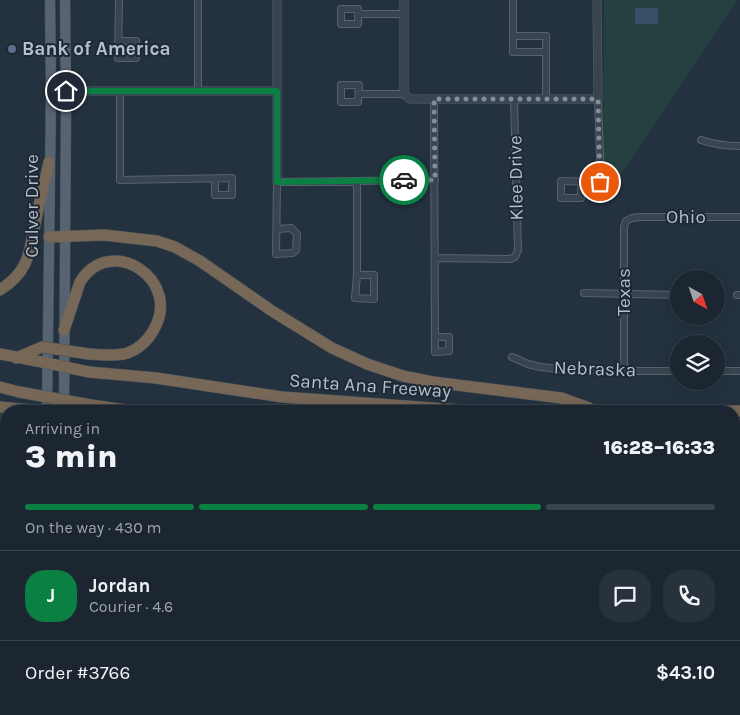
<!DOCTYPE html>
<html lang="en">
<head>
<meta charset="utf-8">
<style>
	body { margin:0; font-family:Karla,sans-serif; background:#28323c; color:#f1f3f6; height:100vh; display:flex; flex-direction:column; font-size:19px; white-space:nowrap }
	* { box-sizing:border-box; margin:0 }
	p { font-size:16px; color:#a0a5ab }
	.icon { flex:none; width:28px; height:28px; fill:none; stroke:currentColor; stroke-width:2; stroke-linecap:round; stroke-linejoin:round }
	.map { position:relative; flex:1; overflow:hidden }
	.drawer { position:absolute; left:0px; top:405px; width:740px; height:310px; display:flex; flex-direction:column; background:#1b2630; border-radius:20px 20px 0 0; box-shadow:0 2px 12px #0003,0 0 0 1px #39434c }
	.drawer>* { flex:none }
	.needle { width:32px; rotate:140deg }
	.fabs { position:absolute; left:670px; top:270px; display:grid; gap:10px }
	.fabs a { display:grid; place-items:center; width:55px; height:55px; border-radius:50%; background:#1b2630; box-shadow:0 2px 12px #0003,0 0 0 1px #39434c; font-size:25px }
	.pin { position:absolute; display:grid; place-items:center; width:42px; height:42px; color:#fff; margin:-21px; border:2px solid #fff; border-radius:50%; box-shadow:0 1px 5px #0007 }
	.courier { position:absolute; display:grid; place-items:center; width:50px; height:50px; margin:-25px; border:4px solid #0b8043; border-radius:50%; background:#fff; color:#222; box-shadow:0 1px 6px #0007 }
	.headline em { font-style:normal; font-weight:800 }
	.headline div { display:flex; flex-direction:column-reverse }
	.headline { display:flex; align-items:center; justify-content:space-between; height:85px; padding:0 25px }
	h1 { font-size:32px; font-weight:800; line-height:38px }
	.bar { display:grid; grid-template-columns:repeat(4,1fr); gap:8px 5px; align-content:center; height:60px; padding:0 25px }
	.bar i { height:6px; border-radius:4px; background:#39434c }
	.bar .active { background:#0b8043 }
	.bar p { grid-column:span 4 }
	.line { display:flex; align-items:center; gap:12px; padding:0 25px; border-top:1px solid #39434c }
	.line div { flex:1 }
	.round { display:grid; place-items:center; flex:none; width:52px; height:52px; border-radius:20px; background:#28323c }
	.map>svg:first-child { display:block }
</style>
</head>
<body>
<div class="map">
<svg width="740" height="715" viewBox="0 0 740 715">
	<rect width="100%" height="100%" fill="#243240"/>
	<path fill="#264041" d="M604,0H737L619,178H610L605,175L603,167Z
		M0,412L6,413V469H0Z"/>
	<path fill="#384f68" d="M635,8H658V24H635Z"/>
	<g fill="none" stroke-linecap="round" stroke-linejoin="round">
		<path stroke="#384f68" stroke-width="2" d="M734,476H740"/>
		<g stroke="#57626e" stroke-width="8">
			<path id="minor" d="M513,0V36H546V99
				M358,14V24H341V9H358V14H404
				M513,36V52H546
				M118,41H136V58H118L119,0
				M341,85H359L358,102H341Z
				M120,91V180L232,178V195H215V179
				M198,91V0
				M359,94H404
				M434,99L435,352L449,351V337H435
				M701,140C713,144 726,146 740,146
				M357,181V275L355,298L374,299V275H357
				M581,181V198H561V181L601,182L598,99
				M277,229L291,228L297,234L296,250L293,253L276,254L277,182L435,180
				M435,258L510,259L515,257L518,250L514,99
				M584,293L679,295
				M737,295H740
				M512,357L528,364L540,367L558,369L624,371H679
				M624,371V227L626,221L632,218L640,217H740
				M716,371H740
				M0,569L6,568
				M0,657H6
				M129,709L130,715
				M603,709V715"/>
		</g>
		<g stroke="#57626e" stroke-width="9">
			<path id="tertiary" d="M277,0V182
				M404,0V94L410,99H598L597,0
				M51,92L66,91H277
				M194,709V715"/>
		</g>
		<g stroke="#57626e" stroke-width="10">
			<path id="secondary" d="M0,494L6,495"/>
		</g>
		<g stroke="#424d59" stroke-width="11">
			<path id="primary" d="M47,411L51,92L50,0
				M64,411L66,105L65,0
				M0,480L6,479
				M50,709L51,715
				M68,709V715"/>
		</g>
		<g stroke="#444f5b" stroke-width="12">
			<path id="motorway" d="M49,237L104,235L157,241L175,247L200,261L272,311L332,348L367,364L403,376L433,382L561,398L589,408
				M0,290C31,270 29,251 36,219C40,200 45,181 49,162
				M64,330L80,282C111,232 184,281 153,331C147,342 136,351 124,354C113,356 100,355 89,354
				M0,354L47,363
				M16,358L42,347
				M89,372L156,378L282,397L474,411H740
				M0,387L19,392
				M91,405L133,411
				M0,407L41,411
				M734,449H740"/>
		</g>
		<use href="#minor" stroke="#394450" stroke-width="6"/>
		<use href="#tertiary" stroke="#394450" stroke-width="8"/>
		<use href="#secondary" stroke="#475363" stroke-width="9"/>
		<use href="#primary" stroke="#576370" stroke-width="10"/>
		<use href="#motorway" stroke="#766756" stroke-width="11"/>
		<g stroke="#444f5b" stroke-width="12" stroke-linecap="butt">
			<path id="motorway-bridge" d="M42,347L89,354
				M47,363L89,372
				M19,392L91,405"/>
		</g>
		<use href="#motorway-bridge" stroke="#766756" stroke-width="11"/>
	</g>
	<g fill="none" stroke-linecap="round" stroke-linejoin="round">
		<path stroke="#828e9a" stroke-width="5" stroke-dasharray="0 9" d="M404,180H435L434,99H598L600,182"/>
		<path stroke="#0b8043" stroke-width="6" d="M66,91H277V182L404,180"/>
	</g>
	<circle fill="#5c6f8a" stroke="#1e2935" stroke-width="2" cx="12" cy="49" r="5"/>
	<g text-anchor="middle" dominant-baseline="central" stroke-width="4" stroke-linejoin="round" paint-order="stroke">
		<g font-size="19" font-weight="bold" fill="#b5bfcb" stroke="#1e2935" text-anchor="start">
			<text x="22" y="49">Bank of America</text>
		</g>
		<g font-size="19" fill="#b5bfcb" stroke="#1e2935">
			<text transform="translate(516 178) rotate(-91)">Klee Drive</text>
			<text transform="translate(32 206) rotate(-90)">Culver Drive</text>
			<text x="686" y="217">Ohio</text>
			<text transform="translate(624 292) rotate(-90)">Texas</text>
			<text transform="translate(595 369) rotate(2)">Nebraska</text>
			<text transform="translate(370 386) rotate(4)">Santa Ana Freeway</text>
		</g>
	</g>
</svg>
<div class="fabs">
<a><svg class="needle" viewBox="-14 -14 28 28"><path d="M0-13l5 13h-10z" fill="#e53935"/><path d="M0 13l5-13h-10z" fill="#a0a5ab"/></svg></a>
<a><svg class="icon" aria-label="layers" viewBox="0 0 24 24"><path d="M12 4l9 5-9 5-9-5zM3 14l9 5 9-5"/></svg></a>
</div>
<div class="pin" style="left:600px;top:182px;background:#ea580c"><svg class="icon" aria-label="bag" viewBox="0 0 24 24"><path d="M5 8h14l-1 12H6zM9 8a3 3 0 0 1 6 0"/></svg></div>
<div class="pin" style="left:66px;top:91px;background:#1f2937"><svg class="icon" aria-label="home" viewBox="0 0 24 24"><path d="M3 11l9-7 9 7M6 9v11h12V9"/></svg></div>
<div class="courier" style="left:404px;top:180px"><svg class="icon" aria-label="car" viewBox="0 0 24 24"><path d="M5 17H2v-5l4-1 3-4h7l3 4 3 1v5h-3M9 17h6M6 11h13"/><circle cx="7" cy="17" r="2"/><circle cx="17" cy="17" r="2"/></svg></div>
<section class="drawer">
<div class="headline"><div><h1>3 min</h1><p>Arriving in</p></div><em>16:28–16:33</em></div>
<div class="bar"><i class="active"></i><i class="active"></i><i class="active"></i><i></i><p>On the way · 430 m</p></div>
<div class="line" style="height:90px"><b class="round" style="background:#0b8043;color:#fff">J</b><div><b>Jordan</b><p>Courier · 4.6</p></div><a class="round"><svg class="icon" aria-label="chat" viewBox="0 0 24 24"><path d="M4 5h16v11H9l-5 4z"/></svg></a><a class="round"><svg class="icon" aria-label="phone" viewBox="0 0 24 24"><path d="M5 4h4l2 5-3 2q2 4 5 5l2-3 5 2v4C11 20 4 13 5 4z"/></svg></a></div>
<div class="line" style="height:65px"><div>Order #3766</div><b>$43.10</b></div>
</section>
</div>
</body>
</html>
